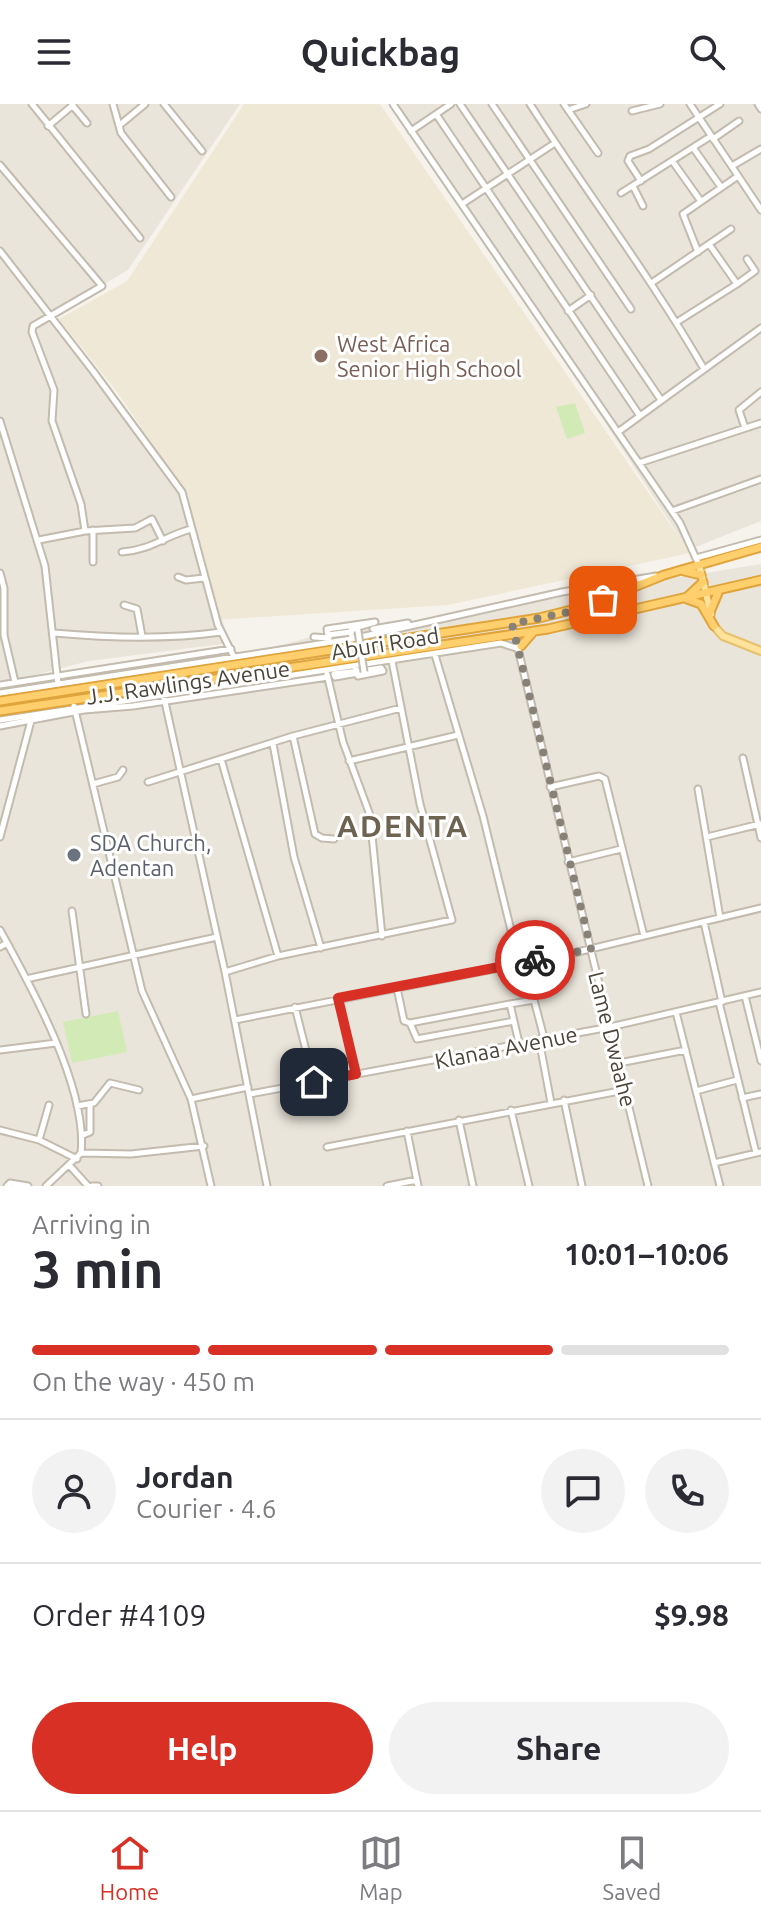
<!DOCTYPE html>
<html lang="en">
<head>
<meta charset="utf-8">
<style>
	body { margin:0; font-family:Ubuntu,sans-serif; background:#f2f2f3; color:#2b2b33; height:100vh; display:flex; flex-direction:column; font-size:30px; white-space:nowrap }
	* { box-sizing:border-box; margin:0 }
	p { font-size:26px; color:#7c7c81 }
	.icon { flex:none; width:44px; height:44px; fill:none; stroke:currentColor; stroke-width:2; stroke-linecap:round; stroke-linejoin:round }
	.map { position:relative; height:1082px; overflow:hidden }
	.sheet { display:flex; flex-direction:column; background:#fff; flex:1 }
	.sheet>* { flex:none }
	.pin { position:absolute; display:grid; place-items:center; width:68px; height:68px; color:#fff; margin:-34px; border-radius:16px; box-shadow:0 4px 12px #0006 }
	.courier { position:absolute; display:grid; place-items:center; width:80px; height:80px; margin:-40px; border:6px solid #d93025; border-radius:50%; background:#fff; color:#222; box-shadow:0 2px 10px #0007 }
	.head em { font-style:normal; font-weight:700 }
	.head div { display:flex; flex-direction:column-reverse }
	.head { display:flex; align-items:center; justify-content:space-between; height:136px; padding:0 32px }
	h1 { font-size:52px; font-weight:700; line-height:60px }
	.bar { display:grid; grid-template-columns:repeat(4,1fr); gap:12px 8px; align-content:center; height:96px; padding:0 32px }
	.bar i { height:10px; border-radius:6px; background:#e1e1e2 }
	.bar .on { background:#d93025 }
	.bar p { grid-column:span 4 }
	.line { display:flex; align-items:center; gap:20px; padding:0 32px; border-top:2px solid #e1e1e2 }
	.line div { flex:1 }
	.round { display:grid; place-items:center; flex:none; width:84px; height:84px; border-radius:42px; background:#f2f2f3 }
	.cta { display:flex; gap:16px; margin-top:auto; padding:16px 32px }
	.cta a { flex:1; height:92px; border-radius:48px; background:#d93025; color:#fff; font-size:32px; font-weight:700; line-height:92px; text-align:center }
	.cta a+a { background:#f2f2f3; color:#2b2b33 }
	header { display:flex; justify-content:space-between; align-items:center; height:104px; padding:0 32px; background:#fff; font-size:36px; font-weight:700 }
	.tab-bar { display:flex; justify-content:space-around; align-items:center; height:112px; border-top:2px solid #e1e1e2; background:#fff; font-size:22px; color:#7c7c81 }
	.tab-bar a { display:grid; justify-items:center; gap:4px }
	.tab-bar .on { color:#d93025 }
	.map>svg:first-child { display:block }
</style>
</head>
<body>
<header><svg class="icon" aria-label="menu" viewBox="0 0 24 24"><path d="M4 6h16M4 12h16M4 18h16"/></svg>Quickbag<svg class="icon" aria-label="search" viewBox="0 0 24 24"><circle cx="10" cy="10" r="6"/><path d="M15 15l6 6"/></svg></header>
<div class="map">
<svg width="761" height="1082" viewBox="0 0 761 1082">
	<rect width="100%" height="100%" fill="#f6f3ec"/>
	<path fill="#eae5da" d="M0,0H240L128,166L46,214L164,350L230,539L89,557L0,580Z
		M398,0H761V417L688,446Z
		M761,460V1082H0V616L311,533Z"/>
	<path fill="#efe8d6" d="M244,0H380L690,449L448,501L215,516L183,384L117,288L59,215L127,177Z"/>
	<path fill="#d2eab5" d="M575,299L585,329L567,335L556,303Z
		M118,907L127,948L72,959L63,918Z"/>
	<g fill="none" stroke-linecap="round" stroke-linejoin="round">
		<g stroke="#c2bbae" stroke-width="9">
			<path id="minor" d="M32,0L140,134
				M113,0L121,29L171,93
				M164,0L202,47
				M393,0L680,419L699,461
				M460,0L661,296
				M492,0L631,205
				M530,0C587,89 651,173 704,265
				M564,0L598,49
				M690,0L761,106
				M758,0L761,5
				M72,1L87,19
				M568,6L586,0
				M632,7L660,0
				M436,10L640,312
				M121,20L145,0
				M48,22L73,1
				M411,27L451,0
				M713,35L739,17
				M694,45L721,83
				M673,58L700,96
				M0,61L102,182L33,222L32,228L54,286L52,317L81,400L85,427
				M732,62L761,45
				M641,77L628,57L630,52L649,45L720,0
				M633,82L643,102
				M621,89L711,32
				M462,100L555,39
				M0,147L93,267L182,388L218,521L234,553
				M698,148L683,110L738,72
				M653,178L731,125
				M737,180L755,167L747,155
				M568,207L591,191
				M677,218L737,180L709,140
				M0,317L45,462L58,580
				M745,324L739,306L761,288
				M618,328L761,224
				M639,359L761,319
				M672,407L761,375
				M39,436L85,427L135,424L152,415L163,437
				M122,448C151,446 165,432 191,425
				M696,454L761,436
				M93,458V426
				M0,469L4,484V531L15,578
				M178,473L186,476L204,474
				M124,501L137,505L142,532
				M512,520L648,1082
				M373,525L408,519
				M54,529C110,534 165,536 221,528
				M314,533L329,534
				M352,535L351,525L375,518L327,525L328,531L358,527
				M435,551L483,712L519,859
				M355,562L358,572L383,567L381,564C365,567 350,568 334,570L335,573L364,568
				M327,570L343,638L370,711L382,832
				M0,581L231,545
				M0,589L352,535L562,488L656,472
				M163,589L225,868L267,1082
				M74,602L142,887L191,995L211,1082
				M0,616L501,539L516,544
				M0,622L84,606L133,602L328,573
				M293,632L315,730L322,734L334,735
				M273,640L294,753L321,844
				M743,654L761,734
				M221,655L278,852
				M349,657L458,631
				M148,678L293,632L401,604
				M93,680L118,673L123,666
				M550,683L599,672L605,675L644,832
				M698,685L720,814
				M0,733L32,613
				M707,733L760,720
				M568,758L621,745
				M72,807L86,910
				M704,818L722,898
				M0,826C31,882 88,985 81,1049L46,1082
				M0,843L7,839
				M225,868L278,852L452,816L420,700L392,557
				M26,875L217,833
				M397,884L404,917L410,919L417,935L514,917
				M745,892L761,957
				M338,894L356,970
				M719,898L756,1049
				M510,900L534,896L544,934
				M295,903L314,978
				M676,908L720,1082
				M235,916L561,852L761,804
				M410,919L510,900L519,939
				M539,935L551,999
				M0,946L56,939
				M619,959L686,946
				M696,987L737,976
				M250,990L610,923L761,888
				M742,994L761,990
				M191,995L248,983
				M564,996L582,1082
				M77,1002L94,999L110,979L139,986
				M511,1006L529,1082
				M459,1016L473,1082
				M0,1026L39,1036L77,1055
				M407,1027L418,1082
				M83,1031L90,1028V1001
				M39,1036L49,1001
				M327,1043L625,986
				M81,1049L131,1050L204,1042
				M714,1059L761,1048
				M70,1062L88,1082
				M7,1082L10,1079L28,1082
				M92,1082H98
				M387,1082L417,1076"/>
		</g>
		<g stroke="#e6c16a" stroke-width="10">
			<path id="major" d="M699,461L711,510
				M713,521L723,532L761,547"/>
		</g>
		<g stroke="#e0a43c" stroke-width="11">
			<path id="highway" d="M684,467L701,471
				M687,493L703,478
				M687,495L701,500L714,522
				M710,508L718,489
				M521,542L534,527
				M0,597L539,514L587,502L664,471L761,443
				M0,607L548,525L761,476"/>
		</g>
		<use href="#minor" stroke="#fff" stroke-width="5"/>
		<use href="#major" stroke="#ffe39c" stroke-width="6"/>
		<use href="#highway" stroke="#ffcf6e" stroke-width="7"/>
		<g stroke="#c2bbae" stroke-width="9" stroke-linecap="butt">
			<path id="minor-bridge" d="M358,527L364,568"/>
		</g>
		<use href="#minor-bridge" stroke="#fff" stroke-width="5"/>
	</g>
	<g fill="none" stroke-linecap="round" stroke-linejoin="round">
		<path stroke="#878178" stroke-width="8" stroke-dasharray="0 14.4" d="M535,856L591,845L512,520L568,508L603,496"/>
		<path stroke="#d93025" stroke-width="10" d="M314,978L356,970L338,894L535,856"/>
	</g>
	<circle fill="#8d6e63" stroke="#fff" stroke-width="3" cx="321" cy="252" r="8"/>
	<circle fill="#6b7280" stroke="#fff" stroke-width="3" cx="74" cy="751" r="8"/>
	<g text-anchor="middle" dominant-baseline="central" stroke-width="6" stroke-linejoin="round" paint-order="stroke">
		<g font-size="22" fill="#785e54" stroke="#fff" text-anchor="start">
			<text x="337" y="239">West Africa<tspan x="337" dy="25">Senior High School</tspan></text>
		</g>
		<g font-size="22" fill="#4b4439" stroke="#fff">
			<text transform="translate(385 539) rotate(-9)">Aburi Road</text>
			<text transform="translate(188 578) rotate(-8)">J.J. Rawlings Avenue</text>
			<text transform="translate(613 935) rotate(76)">Lame Dwaahe</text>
			<text transform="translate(506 943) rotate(-11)">Klanaa Avenue</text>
		</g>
		<g font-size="22" fill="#5b616d" stroke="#fff" text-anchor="start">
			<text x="90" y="738">SDA Church,<tspan x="90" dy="25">Adentan</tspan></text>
		</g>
		<g font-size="30" font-weight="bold" letter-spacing="2" fill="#6e6250" stroke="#fff">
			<text x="403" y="722">ADENTA</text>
		</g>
	</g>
</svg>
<div class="pin" style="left:603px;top:496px;background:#ea580c"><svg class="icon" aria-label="bag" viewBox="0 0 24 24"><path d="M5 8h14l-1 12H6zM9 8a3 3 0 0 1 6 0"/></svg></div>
<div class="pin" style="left:314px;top:978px;background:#1f2937"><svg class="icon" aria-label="home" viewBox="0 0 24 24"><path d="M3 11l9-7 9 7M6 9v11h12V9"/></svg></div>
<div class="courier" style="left:535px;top:856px"><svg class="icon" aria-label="bike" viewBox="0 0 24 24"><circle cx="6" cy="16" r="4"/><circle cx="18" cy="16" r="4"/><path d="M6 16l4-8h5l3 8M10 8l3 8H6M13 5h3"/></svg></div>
</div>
<section class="sheet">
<div class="head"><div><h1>3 min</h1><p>Arriving in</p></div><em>10:01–10:06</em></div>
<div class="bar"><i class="on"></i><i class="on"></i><i class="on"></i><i></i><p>On the way · 450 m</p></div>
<div class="line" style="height:144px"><a class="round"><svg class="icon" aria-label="person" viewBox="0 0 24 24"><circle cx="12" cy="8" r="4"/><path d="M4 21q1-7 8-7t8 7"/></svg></a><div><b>Jordan</b><p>Courier · 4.6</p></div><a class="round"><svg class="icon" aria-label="chat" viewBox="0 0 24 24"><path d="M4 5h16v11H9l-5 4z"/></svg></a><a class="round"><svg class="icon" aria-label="phone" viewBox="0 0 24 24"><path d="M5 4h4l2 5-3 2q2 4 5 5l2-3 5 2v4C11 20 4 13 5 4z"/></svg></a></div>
<div class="line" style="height:104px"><div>Order #4109</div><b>$9.98</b></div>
<div class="cta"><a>Help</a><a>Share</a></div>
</section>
<nav class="tab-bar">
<a class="on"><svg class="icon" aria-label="home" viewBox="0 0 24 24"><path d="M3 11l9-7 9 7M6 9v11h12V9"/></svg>Home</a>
<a><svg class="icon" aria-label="map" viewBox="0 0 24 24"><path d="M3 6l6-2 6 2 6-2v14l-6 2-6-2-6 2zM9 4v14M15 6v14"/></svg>Map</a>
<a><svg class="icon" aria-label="saved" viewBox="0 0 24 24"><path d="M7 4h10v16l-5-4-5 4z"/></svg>Saved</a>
</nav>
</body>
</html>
